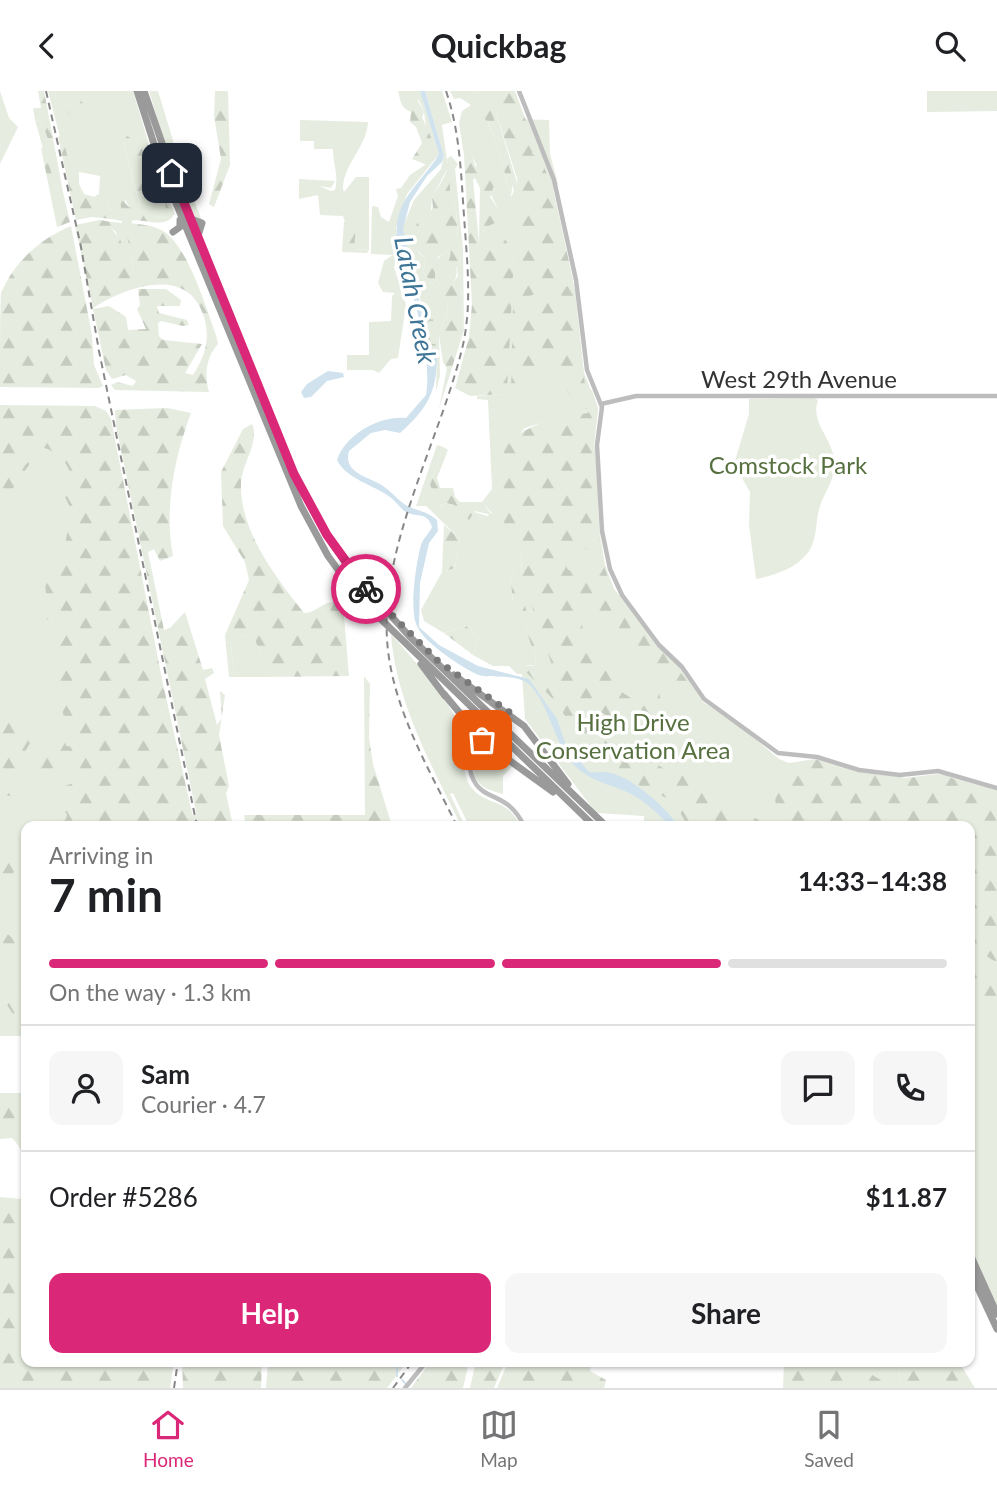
<!DOCTYPE html>
<html lang="en">
<head>
<meta charset="utf-8">
<style>
	body { margin:0; font-family:Lato,sans-serif; background:#f6f6f6; color:#202124; height:100vh; display:flex; flex-direction:column; font-size:26px; white-space:nowrap }
	* { box-sizing:border-box; margin:0 }
	p { font-size:23px; color:#757577 }
	.icon { flex:none; width:38px; height:38px; fill:none; stroke:currentColor; stroke-width:2; stroke-linecap:round; stroke-linejoin:round }
	.map { position:relative; flex:1; overflow:hidden }
	.details { position:absolute; left:21px; top:730px; width:954px; height:546px; display:flex; flex-direction:column; background:#fff; border-radius:14px; box-shadow:0 2px 5px #0004 }
	.details>* { flex:none }
	.pin { position:absolute; display:grid; place-items:center; width:60px; height:60px; color:#fff; margin:-30px; border-radius:14px; box-shadow:0 4px 10px #0006 }
	.courier { position:absolute; display:grid; place-items:center; width:70px; height:70px; margin:-35px; border:5px solid #db2777; border-radius:50%; background:#fff; color:#222; box-shadow:0 2px 9px #0007 }
	.headline em { font-style:normal; font-weight:700 }
	.headline div { display:flex; flex-direction:column-reverse }
	.headline { display:flex; align-items:center; justify-content:space-between; height:119px; padding:0 28px }
	h1 { font-size:46px; font-weight:700; line-height:52px }
	.bar { display:grid; grid-template-columns:repeat(4,1fr); gap:10px 7px; align-content:center; height:84px; padding:0 28px }
	.bar i { height:9px; border-radius:5px; background:#e0e0e0 }
	.bar .on { background:#db2777 }
	.bar p { grid-column:span 4 }
	.line { display:flex; align-items:center; gap:18px; padding:0 28px; border-top:2px solid #e0e0e0 }
	.line div { flex:1 }
	.round { display:grid; place-items:center; flex:none; width:74px; height:74px; border-radius:14px; background:#f6f6f6 }
	.primary-button { display:flex; gap:14px; margin-top:auto; padding:14px 28px }
	.primary-button a { flex:1; height:80px; border-radius:14px; background:#db2777; color:#fff; font-size:28px; font-weight:700; line-height:80px; text-align:center }
	.primary-button a+a { background:#f6f6f6; color:#202124 }
	header { display:flex; justify-content:space-between; align-items:center; height:91px; padding:0 28px; background:#fff; font-size:32px; font-weight:700 }
	.tabs { display:flex; justify-content:space-around; align-items:center; height:98px; border-top:2px solid #e0e0e0; background:#fff; font-size:19px; color:#757577 }
	.tabs a { display:grid; justify-items:center; gap:4px }
	.tabs .on { color:#db2777 }
	.map>svg:first-child { display:block }
</style>
</head>
<body>
<header><svg class="icon" aria-label="back" viewBox="0 0 24 24"><path d="M15 5l-7 7 7 7"/></svg>Quickbag<svg class="icon" aria-label="search" viewBox="0 0 24 24"><circle cx="10" cy="10" r="6"/><path d="M15 15l6 6"/></svg></header>
<div class="map">
<svg width="997" height="1297" viewBox="0 0 997 1297">
	<defs>
		<pattern id="forest-firs" width="22" height="20" patternUnits="userSpaceOnUse" patternTransform="scale(1.75)"><rect width="22" height="20" fill="#e6ecdf"/><path d="M5 1l3.5 6h-7zM16 11l3.5 6h-7z" fill="#c6cbc0"/></pattern>
		<pattern id="wetland-marsh" width="20" height="14" patternUnits="userSpaceOnUse" patternTransform="scale(1.75)"><rect width="20" height="14" fill="#e6ecdf"/><path d="M1 5h8M5 5V1M11 12h8M15 12V8" fill="none" stroke="#c6cbc0"/></pattern>
	</defs>
	<rect width="100%" height="100%" fill="#fff"/>
	<path fill="#e6ecdf" fill-rule="evenodd" d="M0,0L9,27L18,36L0,73Z
		M48,0H133L169,121L168,127L158,126L151,119L154,106L123,50L140,116H129L125,108V133L134,180L120,158L116,141L111,137V131L122,132V130L112,128L109,110L92,107L99,103L100,85L79,81V74L70,77L66,69Z
		M149,0H158L181,76L202,130L193,129L169,66Z
		M415,0H420L422,6L439,63L407,103L396,137L398,158L394,176L406,214L398,267L391,268L379,282L373,279H347V264H369V231L391,230L392,205L395,202L383,201L378,192L384,170L393,164L371,163L372,115L378,116L381,126L389,131L398,105L396,98L401,97L410,84L431,70L424,21Z
		M425,0H442L452,31L442,34L448,76L432,107L430,128L418,161L426,168L423,181L447,211L448,218L439,244L440,285L436,300L437,263L425,209L420,207L402,138L414,109L441,78L444,65Z
		M450,0H474V3L475,0H498L496,22L518,95L517,28L549,29L550,63L558,93L553,99L575,200L584,282L598,317L594,353L599,392L598,433L605,474L614,498L678,574L703,611L741,636L779,668L789,672L823,670L858,681L905,687L938,683L997,699V1216L970,1156V735H644V725L596,722L525,628L522,583H517L509,575H493L473,564L479,546L466,535L444,542L424,530L421,519L442,481L455,477L460,448L426,415H416L437,354L443,356L430,394L441,416L446,412L487,425L492,422L482,411L492,398L488,309L477,308V305L503,303L514,166L486,145L484,137L498,118L472,65L464,64L459,32L462,20L471,14L460,7L454,8ZM492,22L514,100L511,106L498,57L487,29ZM540,332L537,457L522,486L521,458L504,430L516,346L525,337ZM514,482L543,576V577L524,574H535L536,569L524,532L509,517L513,511L510,484Z
		M927,0H997V20L927,21Z
		M35,29L41,30L48,48L53,47L63,101L53,93Z
		M300,29L368,31C367,56 343,73 343,98L344,101L356,86H369V159L354,158L343,125L320,124L318,104L299,108V88L335,90L331,97L319,95L331,100L335,99C339,83 333,74 333,58H314V50H300Z
		M455,77L463,159L464,239L456,118C449,102 445,93 455,77Z
		M445,161L451,162C456,174 460,181 453,192H439L435,189C433,176 435,168 445,161Z
		M814,307L818,309C810,332 832,346 834,369C836,388 826,398 820,415C816,427 817,440 813,452C805,475 776,484 756,488L749,434L750,401L734,373L749,323V308Z
		M0,315H84L88,722L229,724V735H26V898L13,894L3,908L14,923L0,935Z
		M391,543C415,571 444,600 459,634C467,653 459,680 471,696C485,715 509,707 520,735H469L453,702L450,703L465,735H461C432,674 396,612 391,543Z
		M244,544L254,547L264,569V586H234L231,553Z
		M485,657L513,674L503,685V703C487,699 473,694 473,675Z
		M848,1271H897L901,1290C881,1297 866,1280 848,1271Z"/>
	<path fill="url(#forest-firs)" fill-rule="evenodd" d="M38,0H44L53,47L48,48L41,30L35,29L33,17H41Z
		M215,0H228L230,74L214,116L209,113L221,68L214,25Z
		M398,0H415L419,5L418,10L424,21L422,26L431,46V70L427,74L412,68L422,52L416,36L410,31L411,21C400,17 401,10 398,0Z
		M474,0H485L513,88L511,106L498,57L488,31L478,21L481,4H476Z
		M489,0H515L534,51L532,63L539,65L553,97L573,189L513,211L520,149L517,87Z
		M71,9H80L89,19L85,28L76,34L66,19Z
		M58,45L63,47L70,76L79,74V93L84,103L109,110L112,128L92,126L76,129Z
		M127,45L140,52C148,73 155,96 152,119L158,126L168,127L161,92L175,123C165,138 148,129 133,129L131,132C142,134 153,134 163,140C188,155 206,217 216,244L218,253C206,266 204,284 209,301L115,299L111,294L117,291L133,295L136,290L126,284L112,288L106,279L93,218L109,215L126,226L128,239L146,238L137,218L140,214L138,198H166L181,209L180,215H157L159,222L187,229L189,234L183,235L161,230L158,232L159,245L163,249L202,253L185,282L193,284C206,264 211,246 203,223C186,174 125,196 93,217L75,134L100,129L111,131V137L121,150L120,158L134,179L119,106L129,116L140,115L123,50Z
		M41,57L46,58L54,94L63,101L70,131L57,136Z
		M464,64H472L475,75L484,78L495,91L490,106L498,118L497,131L484,137L486,145L501,143L507,151V161L514,165L507,299L504,303L470,305L455,297L469,246L472,213ZM475,87L480,97L479,152L473,89Z
		M451,65L458,73C447,91 448,99 456,118L464,239L439,318L447,277L443,271L439,244L448,218L447,211L423,181L426,168L414,156L413,140L418,131L430,128L428,123L433,117L432,107C438,94 450,83 447,68ZM445,161L451,162L448,173L452,178L457,176L458,185L453,192H439L435,189V175L441,172L437,167Z
		M347,130L356,135L354,158L369,159L367,162L342,161L344,131Z
		M71,135L92,244L94,274L103,295L99,297L0,296C0,277 0,215 1,202C15,170 40,148 71,135Z
		M573,193L585,294L587,299H592L598,317L594,354L600,450L577,463L563,452L559,456L568,479L585,481L604,475C616,518 667,559 692,597L689,608L700,620L701,626H694L677,607L667,586L635,559L607,525L594,517L579,522L588,558L608,572L620,600L634,609L658,592L662,619L654,641L638,644L559,595L522,486L521,458L503,430L504,350L544,330L588,322L589,318H580L553,280L527,281L525,297L511,299L513,215Z
		M0,314L95,315L106,320L111,328L163,593L195,735H57L66,728L67,723L59,715L65,695L78,690L77,674L68,681L57,684L55,680L40,681L36,677C36,663 41,652 54,645L59,647L60,641L53,631L63,639L66,655L74,656L78,667L82,668C88,659 84,651 79,643L68,640L58,604L59,573L55,555L64,539L62,533L46,528L23,500L26,498L42,512L53,507L46,502L45,492L62,480L66,467L64,458L72,420L65,406L74,395C67,346 11,345 14,381L29,371V374L0,416Z
		M167,317L191,322C174,368 164,417 173,465L160,470L154,458L148,461L164,539L170,537L185,521L203,579L212,577L214,582L205,588L217,634L222,627L220,600L225,604L219,644L229,695L226,702L233,735H199L116,335L115,319Z
		M252,333C260,350 242,373 241,391C239,440 276,486 304,522C316,522 322,511 334,511L344,525L349,585L264,586V569L254,547L244,544L231,553L234,586H229L225,544L249,489L245,471L223,435L221,381L243,338Z
		M443,356L448,359L437,387L440,397H453L455,406L460,411H482L492,424L475,420L469,429L454,414L446,412L440,416L430,394Z
		M444,434L460,448L455,477L442,481Z
		M515,482L550,598L647,659C654,672 664,682 680,680L768,735H688L673,710L627,689L619,680L603,679L597,672L598,657L578,646L557,612L521,576L535,574L536,569L524,532L509,517L513,511L510,484Z
		M466,535L479,546L473,564L444,542Z
		M364,585L370,593L369,647L373,673L392,735H246L244,724H365Z
		M15,625H30L37,630L39,637L17,674L18,700L9,705L0,704V643L5,633Z
		M815,668L858,681L905,687L945,684L967,694L997,699V872L970,854V735H785C768,709 776,698 789,672Z
		M5,753L26,762V799L19,777L0,793V755Z
		M0,837L21,854L24,873L14,865H0Z
		M970,862L997,879V905L988,910L970,901Z
		M13,894L26,898V919L22,923L26,925V945H0V935L13,923L3,908L4,899Z
		M0,1002H26V1096L21,1092C25,1072 27,1063 12,1047L0,1048Z
		M0,1106L21,1108L26,1112V1270L174,1271L170,1297H0Z
		M182,1270L262,1271L261,1297H183Z
		M431,1270L469,1271L463,1297H411Z
		M476,1270L505,1271L494,1297H470Z
		M268,1271V1270L407,1271L387,1297H266Z
		M508,1271H591L590,1280L606,1289L604,1297H497Z
		M784,1271C804,1270 828,1267 847,1270C868,1275 878,1297 901,1290L897,1271H959L975,1297H783Z"/>
	<path fill="url(#wetland-marsh)" d="M420,207L425,208L433,228L437,263L429,252Z"/>
	<path fill="#cfe2ee" d="M420,0H425L444,65L442,71L427,85L410,111L403,138L429,252L437,263C437,301 428,317 400,342L385,339L371,342L349,360C343,380 365,385 378,392C388,397 395,406 404,413C414,420 424,418 437,429L438,440L429,452L420,492L419,536L439,554L478,575L529,588L557,628L566,654L589,681C595,682 600,681 606,681C630,684 665,715 678,735H670C659,724 646,711 633,704C612,693 593,692 575,675C553,652 551,615 528,592C508,581 490,589 476,583C460,575 423,551 417,535C409,519 416,472 421,454C423,447 429,443 432,436C427,420 418,427 406,421C400,418 396,410 390,406C374,394 346,388 337,369C346,343 379,325 406,327L426,304C431,276 421,236 414,208C407,177 387,147 402,115C411,96 428,82 439,63Z
		M328,280L343,282L344,286L327,290L311,306L304,307L301,301L307,293Z"/>
	<g fill="none" stroke-linecap="round" stroke-linejoin="round">
		<path stroke="#cfe2ee" stroke-width="2" d="M397,1285V1270
			M402,1289L405,1292"/>
		<path stroke="#bdbdbd" stroke-width="4.5" d="M519,0L554,89L576,189L587,279L602,316L597,354L602,440L610,478L622,504L659,554L682,576L704,608L778,662L817,666L859,679L900,684L938,680L997,697
			M601,313L636,305H997
			M480,656L468,660C470,721 503,690 524,735
			M470,676L480,656
			M405,1297L427,1270"/>
		<path stroke="#9a9a9a" stroke-width="7" d="M137,0L163,81
			M144,0L182,110L294,383L327,445L351,480L410,546L606,735
			M162,78L301,415L328,465L357,505L594,735
			M191,128L202,132L198,145
			M173,141L180,136V129
			M421,573L445,605
			M454,584L524,635L568,693
			M444,603L484,651L553,701
			M460,630L468,660
			M970,1163L997,1223
			M970,1180L997,1238"/>
		<path stroke="#888" stroke-width="2" stroke-dasharray="7 5" stroke-linecap="butt" d="M46,0L81,156L99,260L197,735
			M446,0C460,41 461,83 464,125C467,171 473,217 461,262C438,352 381,455 387,548C391,615 428,676 457,735
			M174,1297L178,1270
			M393,1297L413,1270"/>
		<path stroke="#bdbdbd" stroke-width="4.5" d="M488,648L507,628"/>
	</g>
	<g fill="none" stroke-linecap="round" stroke-linejoin="round">
		<path stroke="#7a7a7a" stroke-width="7" stroke-dasharray="0 12.6" d="M366,498L438,570L512,623L484,651L482,649"/>
		<path stroke="#db2777" stroke-width="9" d="M172,82L294,383L327,444L366,498"/>
	</g>
	<g text-anchor="middle" dominant-baseline="central" stroke-width="7" stroke-linejoin="round" paint-order="stroke">
		<g font-size="24" fill="#333" stroke="#fff">
			<text x="799" y="287">West 29th Avenue</text>
		</g>
		<g font-size="24" fill="#56703f" stroke="#fff">
			<text x="788" y="373">Comstock Park</text>
			<text x="633" y="630">High Drive<tspan x="633" dy="28">Conservation Area</tspan></text>
		</g>
		<g font-size="26" font-style="italic" fill="#3f7597" stroke="#fff">
			<text transform="translate(416 209) rotate(79)">Latah Creek</text>
		</g>
	</g>
</svg>
<div class="pin" style="left:482px;top:649px;background:#ea580c"><svg class="icon" aria-label="bag" viewBox="0 0 24 24"><path d="M5 8h14l-1 12H6zM9 8a3 3 0 0 1 6 0"/></svg></div>
<div class="pin" style="left:172px;top:82px;background:#1f2937"><svg class="icon" aria-label="home" viewBox="0 0 24 24"><path d="M3 11l9-7 9 7M6 9v11h12V9"/></svg></div>
<div class="courier" style="left:366px;top:498px"><svg class="icon" aria-label="bike" viewBox="0 0 24 24"><circle cx="6" cy="16" r="4"/><circle cx="18" cy="16" r="4"/><path d="M6 16l4-8h5l3 8M10 8l3 8H6M13 5h3"/></svg></div>
<section class="details">
<div class="headline"><div><h1>7 min</h1><p>Arriving in</p></div><em>14:33–14:38</em></div>
<div class="bar"><i class="on"></i><i class="on"></i><i class="on"></i><i></i><p>On the way · 1.3 km</p></div>
<div class="line" style="height:126px"><a class="round"><svg class="icon" aria-label="person" viewBox="0 0 24 24"><circle cx="12" cy="8" r="4"/><path d="M4 21q1-7 8-7t8 7"/></svg></a><div><b>Sam</b><p>Courier · 4.7</p></div><a class="round"><svg class="icon" aria-label="chat" viewBox="0 0 24 24"><path d="M4 5h16v11H9l-5 4z"/></svg></a><a class="round"><svg class="icon" aria-label="phone" viewBox="0 0 24 24"><path d="M5 4h4l2 5-3 2q2 4 5 5l2-3 5 2v4C11 20 4 13 5 4z"/></svg></a></div>
<div class="line" style="height:91px"><div>Order #5286</div><b>$11.87</b></div>
<div class="primary-button"><a>Help</a><a>Share</a></div>
</section>
</div>
<nav class="tabs">
<a class="on"><svg class="icon" aria-label="home" viewBox="0 0 24 24"><path d="M3 11l9-7 9 7M6 9v11h12V9"/></svg>Home</a>
<a><svg class="icon" aria-label="map" viewBox="0 0 24 24"><path d="M3 6l6-2 6 2 6-2v14l-6 2-6-2-6 2zM9 4v14M15 6v14"/></svg>Map</a>
<a><svg class="icon" aria-label="saved" viewBox="0 0 24 24"><path d="M7 4h10v16l-5-4-5 4z"/></svg>Saved</a>
</nav>
</body>
</html>
